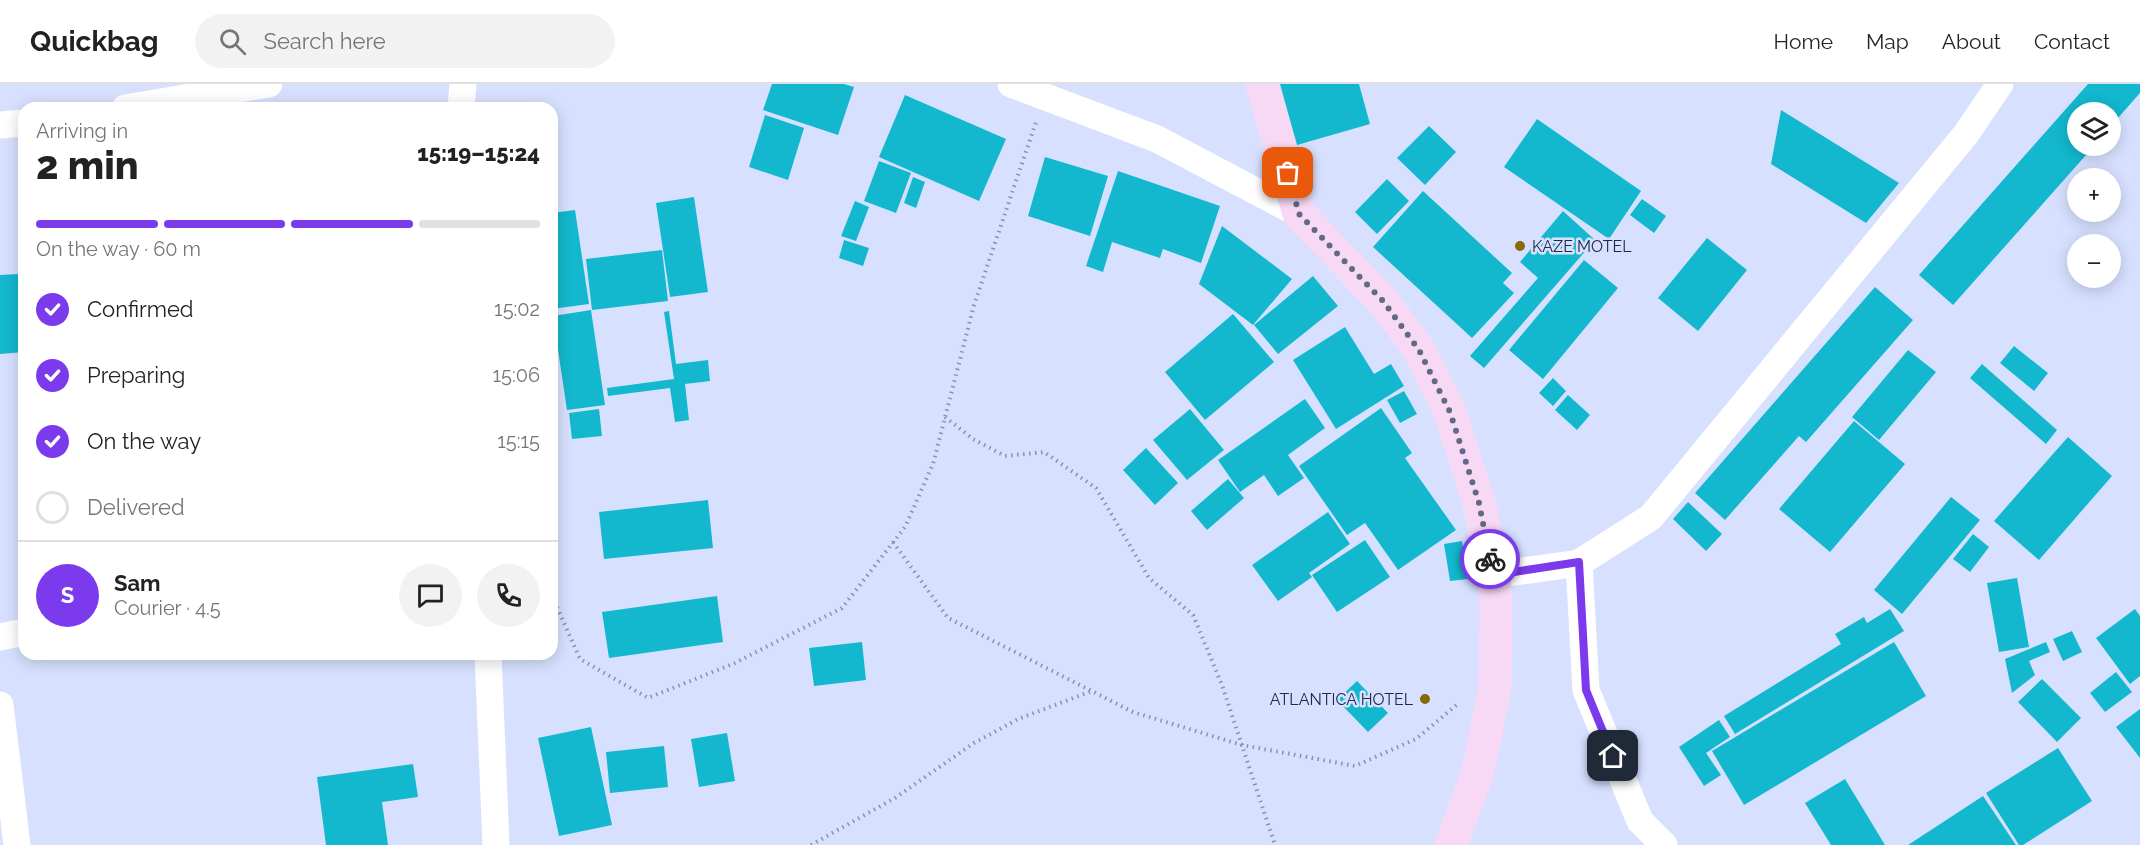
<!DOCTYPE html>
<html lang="en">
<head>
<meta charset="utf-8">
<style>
	body { margin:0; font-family:Raleway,sans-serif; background:#f2f2f2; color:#222; height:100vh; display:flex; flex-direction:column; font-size:22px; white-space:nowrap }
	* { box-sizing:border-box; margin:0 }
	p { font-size:20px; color:#767676 }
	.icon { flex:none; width:33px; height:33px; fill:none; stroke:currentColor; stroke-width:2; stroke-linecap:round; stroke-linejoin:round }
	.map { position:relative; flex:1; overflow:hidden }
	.panel { position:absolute; left:18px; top:18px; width:540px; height:558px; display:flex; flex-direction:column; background:#fff; border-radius:18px; box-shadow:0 3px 15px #0003 }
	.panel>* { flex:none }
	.fabs { position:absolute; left:2067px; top:18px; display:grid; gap:12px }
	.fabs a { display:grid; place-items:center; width:54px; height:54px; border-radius:50%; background:#fff; box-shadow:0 3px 15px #0003; font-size:30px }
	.pin { position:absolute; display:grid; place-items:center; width:51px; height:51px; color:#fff; margin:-26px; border-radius:12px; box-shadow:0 3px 9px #0006 }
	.courier { position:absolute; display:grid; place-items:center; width:60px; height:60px; margin:-30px; border:4px solid #7c3aed; border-radius:50%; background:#fff; color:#222; box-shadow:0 2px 8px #0007 }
	.summary em { font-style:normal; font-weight:800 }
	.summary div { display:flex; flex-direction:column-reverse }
	.summary { display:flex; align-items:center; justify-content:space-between; height:102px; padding:0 18px }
	h1 { font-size:39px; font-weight:800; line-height:45px }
	.bar { display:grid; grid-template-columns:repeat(4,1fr); gap:9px 6px; align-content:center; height:72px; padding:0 18px }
	.bar i { height:8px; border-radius:4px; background:#e0e0e0 }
	.bar .on { background:#7c3aed }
	.bar p { grid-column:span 4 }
	.line { display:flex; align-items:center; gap:15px; padding:0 18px; border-top:2px solid #e0e0e0 }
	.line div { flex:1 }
	.round { display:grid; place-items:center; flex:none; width:63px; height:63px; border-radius:32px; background:#f2f2f2 }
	ol { padding:0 18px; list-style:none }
	li { display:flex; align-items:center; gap:18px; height:66px }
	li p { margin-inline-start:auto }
	li .icon { padding:6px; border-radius:50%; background:#7c3aed; color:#fff; stroke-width:4 }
	li:last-child { color:#767676 }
	li i { width:33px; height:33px; border:3px solid #e0e0e0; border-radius:50% }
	header { display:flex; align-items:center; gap:36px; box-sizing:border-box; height:84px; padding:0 30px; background:#fff; border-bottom:2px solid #e0e0e0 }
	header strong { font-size:28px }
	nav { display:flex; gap:33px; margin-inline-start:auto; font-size:21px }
	.search { width:420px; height:54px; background:#f2f2f2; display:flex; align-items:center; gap:15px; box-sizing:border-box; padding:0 21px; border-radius:33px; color:#767676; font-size:22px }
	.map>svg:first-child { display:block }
</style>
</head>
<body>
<header>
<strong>Quickbag</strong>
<div class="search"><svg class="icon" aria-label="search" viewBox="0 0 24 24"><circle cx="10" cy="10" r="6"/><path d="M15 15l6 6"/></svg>Search here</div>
<nav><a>Home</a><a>Map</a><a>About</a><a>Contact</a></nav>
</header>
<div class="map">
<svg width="2140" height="761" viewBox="0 0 2140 761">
	<rect width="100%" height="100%" fill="#d7e1ff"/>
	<path fill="#13b8ce" d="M772,0H844L854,3L838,51L763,26Z
		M1280,0H1359L1370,40L1297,61Z
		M2088,0H2140V9L2110,43V28H2078V62H2094L1953,221L1919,191Z
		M905,11L1006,55L979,117L879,73Z
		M1781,26L1899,99L1866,139L1771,80Z
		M765,31L804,44L788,96L749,83Z
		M1537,35L1641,107L1609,155L1504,83Z
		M1429,42L1456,68L1425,101L1397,74Z
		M1045,73L1108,92L1090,152L1028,132Z
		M879,77L911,89L896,129L864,117Z
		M1118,87L1220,122L1201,179L1163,165L1160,174L1112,158L1103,188L1086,182Z
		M913,93L925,98L916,124L904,119Z
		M1387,95L1409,117L1377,150L1355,128Z
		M1423,107L1512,189L1503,199L1514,209L1472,254L1373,163Z
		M694,113L708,208L670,213L656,119Z
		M1642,115L1666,132L1654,149L1630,131Z
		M855,117L869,123L856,157L841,152Z
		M575,126L589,220L552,225V129Z
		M1563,127L1595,156L1484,284L1470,272L1538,194L1520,178Z
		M1222,142L1292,195L1253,241L1199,200Z
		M1707,154L1747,186L1698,247L1658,214Z
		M844,156L869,164L863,182L839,174Z
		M662,166L668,217L592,226L586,175Z
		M1584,176L1618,204L1543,295L1509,266Z
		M19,190L20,203L24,202V268L0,270V191Z
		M1313,192L1338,222L1278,270L1254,241Z
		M1875,203L1913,236L1806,358L1799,352L1725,436L1695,409Z
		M591,226L605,321L567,326L553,232Z
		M669,227L676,280L708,276L710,297L685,300L689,336L675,338L670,304L608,312L607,304L674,295L664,228Z
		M1233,230L1274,278L1205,336L1165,288Z
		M1345,243L1374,290L1391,280L1404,302L1336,345L1293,276Z
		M2014,262L2048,289L2034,307L2000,279Z
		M1908,266L1936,288L1879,356L1852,333Z
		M1982,280L2057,346L2046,360L1970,294Z
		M1553,294L1566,307L1553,322L1539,309Z
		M1404,307L1417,330L1400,339L1387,316Z
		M1568,311L1590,331L1577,346L1555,326Z
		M1305,315L1325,344L1288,371L1304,394L1278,412L1264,391L1240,408L1218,376Z
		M1381,324L1412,369L1405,374L1456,446L1398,486L1365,439L1347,451L1299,382Z
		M599,325L602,352L572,355L569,329Z
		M1190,325L1224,366L1187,396L1153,356Z
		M1854,337L1905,380L1830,468L1779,425Z
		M2068,353L2112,392L2039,476L1994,437Z
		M1146,364L1178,399L1155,421L1123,386Z
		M20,366H24V383H23Z
		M1228,395L1244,414L1207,446L1191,427Z
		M1951,413L1980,436L1902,530L1874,506Z
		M708,416L713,464L604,475L599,428Z
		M1688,418L1722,450L1706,467L1673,435Z
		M1328,428L1350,460L1309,489L1312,493L1278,517L1252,481Z
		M1973,450L1989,463L1970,488L1953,475Z
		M1365,456L1390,493L1337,528L1312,491Z
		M1462,457L1468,495L1450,497L1444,460Z
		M2017,494L2029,563L1999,568L1987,499Z
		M717,512L723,558L609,574L602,528Z
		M1890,525L1904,547L1735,650L1724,632L1841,560L1835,550L1864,533L1867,539Z
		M2135,525L2140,532V592L2130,600L2096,554Z
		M2072,547L2082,568L2063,577L2053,555Z
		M862,558L866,596L814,602L809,564Z
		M1894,558L1926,612L1744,721L1712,667Z
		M2046,558L2050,568L2029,577L2035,591L2012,609L2005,575Z
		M2116,588L2132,608L2105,628L2090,609Z
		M2042,595L2081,634L2057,658L2018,618Z
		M1357,597L1388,629L1368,648L1337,616Z
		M2140,625V674L2116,643Z
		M1719,636L1730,653L1706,669L1721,691L1704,702L1679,663Z
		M591,643L612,741L559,752L538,654Z
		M727,649L735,697L699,703L691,655Z
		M664,662L668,703L610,709L606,668Z
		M2058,664L2092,717L2023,761H2019L1986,709Z
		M413,680L418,713L382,718L388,761H326L317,693Z
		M1845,695L1885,761H1831L1805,719Z
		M1983,712L2016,761H1908Z"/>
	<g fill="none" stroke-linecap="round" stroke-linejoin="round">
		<path stroke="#8891af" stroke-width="4" stroke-dasharray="1.5 4.5" stroke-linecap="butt" d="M945,333L973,355L1005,372L1044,368L1096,404L1149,494L1193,531L1222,601L1275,761
			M893,458L948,534L1133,628L1242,661L1355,682L1416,655L1459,619
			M552,512L580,575L648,614L735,579L842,524L905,443L933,380L974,221L1036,38
			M811,761L895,714L974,659L1018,635L1092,607"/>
		<path stroke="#fff" stroke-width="27" d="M1011,0L1157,55L1299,130
			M125,24L269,0
			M461,24L463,0
			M0,41L24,39
			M1579,479L1586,606L1640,737L1664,761
			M1494,491L1579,479L1651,433L1966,50L2000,0
			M0,553L24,548
			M488,570L496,761
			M0,621L17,761"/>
		<path stroke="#f8d9f5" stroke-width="33" d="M1262,0L1299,130L1383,217L1419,266L1450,328L1479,419L1494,491L1496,520L1495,604L1478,688L1451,761"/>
	</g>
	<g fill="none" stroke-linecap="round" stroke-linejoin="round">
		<path stroke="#606985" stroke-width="6" stroke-dasharray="0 10.8" d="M1288,89L1299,130L1383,217L1419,266L1450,328L1479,419L1490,475"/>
		<path stroke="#7c3aed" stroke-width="8" d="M1490,475L1494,491L1579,478L1586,606L1613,672"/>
	</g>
	<g fill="#856a05" stroke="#d7e1ff" stroke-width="2">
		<circle cx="1520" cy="162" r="6"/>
		<circle cx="1425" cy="615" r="6"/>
	</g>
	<g text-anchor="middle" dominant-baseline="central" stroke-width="5" stroke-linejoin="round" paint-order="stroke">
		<g font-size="16" fill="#202844" stroke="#d7e1ff" text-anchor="start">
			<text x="1532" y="162">KAZE MOTEL</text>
			<text x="1413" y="615" text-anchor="end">ATLANTICA HOTEL</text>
		</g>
	</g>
</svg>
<div class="fabs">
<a><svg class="icon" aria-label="layers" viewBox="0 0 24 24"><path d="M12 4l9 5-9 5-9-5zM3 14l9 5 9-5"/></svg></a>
<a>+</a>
<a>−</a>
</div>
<div class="pin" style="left:1288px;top:89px;background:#ea580c"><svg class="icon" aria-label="bag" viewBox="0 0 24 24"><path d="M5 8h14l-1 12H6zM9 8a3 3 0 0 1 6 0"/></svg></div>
<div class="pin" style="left:1613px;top:672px;background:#1f2937"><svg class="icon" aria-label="home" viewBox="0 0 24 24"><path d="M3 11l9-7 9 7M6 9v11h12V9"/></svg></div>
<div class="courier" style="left:1490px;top:475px"><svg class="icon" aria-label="bike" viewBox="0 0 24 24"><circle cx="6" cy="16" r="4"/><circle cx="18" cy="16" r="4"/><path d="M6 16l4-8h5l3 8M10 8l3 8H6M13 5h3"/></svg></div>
<section class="panel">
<div class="summary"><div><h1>2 min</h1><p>Arriving in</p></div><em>15:19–15:24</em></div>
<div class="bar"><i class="on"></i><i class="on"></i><i class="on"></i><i></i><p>On the way · 60 m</p></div>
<ol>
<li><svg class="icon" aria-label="check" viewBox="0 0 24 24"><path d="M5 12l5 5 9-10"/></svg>Confirmed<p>15:02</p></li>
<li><svg class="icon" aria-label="check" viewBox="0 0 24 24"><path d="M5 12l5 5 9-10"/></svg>Preparing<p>15:06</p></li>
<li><svg class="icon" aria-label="check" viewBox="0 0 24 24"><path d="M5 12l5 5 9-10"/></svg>On the way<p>15:15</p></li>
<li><i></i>Delivered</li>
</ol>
<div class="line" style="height:108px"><b class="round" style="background:#7c3aed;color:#fff">S</b><div><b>Sam</b><p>Courier · 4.5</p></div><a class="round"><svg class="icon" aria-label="chat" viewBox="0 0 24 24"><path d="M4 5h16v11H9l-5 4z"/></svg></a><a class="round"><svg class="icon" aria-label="phone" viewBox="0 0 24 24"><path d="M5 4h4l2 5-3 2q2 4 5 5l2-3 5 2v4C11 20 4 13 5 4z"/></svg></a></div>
</section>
</div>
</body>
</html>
